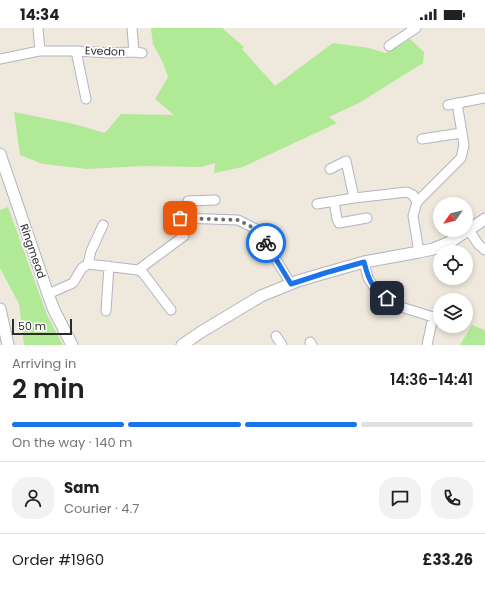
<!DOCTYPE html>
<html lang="en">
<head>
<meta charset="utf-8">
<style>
	body { margin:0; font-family:Poppins,sans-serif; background:#f2f2f2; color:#202124; height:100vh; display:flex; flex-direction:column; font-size:15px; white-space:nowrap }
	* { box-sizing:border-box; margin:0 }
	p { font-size:13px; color:#757577 }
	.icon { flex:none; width:22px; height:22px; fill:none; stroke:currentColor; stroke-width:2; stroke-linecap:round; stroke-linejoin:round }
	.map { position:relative; height:317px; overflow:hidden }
	.side { display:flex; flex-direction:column; background:#fff; flex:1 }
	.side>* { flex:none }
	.needle { width:26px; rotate:236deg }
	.fabs { position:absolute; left:433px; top:169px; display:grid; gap:8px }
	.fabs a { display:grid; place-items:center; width:40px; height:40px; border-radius:50%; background:#fff; box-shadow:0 2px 6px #0003; font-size:20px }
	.scale { position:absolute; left:12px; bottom:10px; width:60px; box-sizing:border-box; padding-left:4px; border:2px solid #2c2c2c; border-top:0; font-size:11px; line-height:14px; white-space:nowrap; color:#2c2c2c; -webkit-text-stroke:3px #fff; paint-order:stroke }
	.pin { position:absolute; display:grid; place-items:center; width:34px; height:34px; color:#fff; margin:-17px; border-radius:8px; box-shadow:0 2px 6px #0006 }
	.courier { position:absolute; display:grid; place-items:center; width:40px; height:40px; margin:-20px; border:3px solid #1a73e8; border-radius:50%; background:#fff; color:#222; box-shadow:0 1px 5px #0007 }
	.headline em { font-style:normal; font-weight:600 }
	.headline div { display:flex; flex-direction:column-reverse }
	.headline { display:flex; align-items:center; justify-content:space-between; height:68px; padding:0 12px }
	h1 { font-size:26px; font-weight:600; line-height:30px }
	.bar { display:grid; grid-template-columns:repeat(4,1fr); gap:6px 4px; align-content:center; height:48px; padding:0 12px }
	.bar i { height:5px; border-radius:3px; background:#e0e0e0 }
	.bar .on { background:#1a73e8 }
	.bar p { grid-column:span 4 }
	.line { display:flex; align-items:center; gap:10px; padding:0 12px; border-top:1px solid #e0e0e0 }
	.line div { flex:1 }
	.round { display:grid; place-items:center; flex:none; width:42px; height:42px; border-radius:16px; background:#f2f2f2 }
	.status { display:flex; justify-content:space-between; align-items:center; height:28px; padding:0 20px; background:#fff; direction:ltr }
	.status svg { height:11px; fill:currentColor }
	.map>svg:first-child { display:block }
</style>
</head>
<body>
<div class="status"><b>14:34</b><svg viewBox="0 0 49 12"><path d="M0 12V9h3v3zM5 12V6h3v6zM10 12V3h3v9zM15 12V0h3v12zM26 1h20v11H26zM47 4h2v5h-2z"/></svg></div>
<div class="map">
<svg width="485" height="317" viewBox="0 0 485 317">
	<rect width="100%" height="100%" fill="#efe8dd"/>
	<path fill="#b0ea96" d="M151,0H222L244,19L242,21L275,58L333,15L369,20L385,25L410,11L424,24L423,35L359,75L329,89L337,95L243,139L214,145L215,135L201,139L144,138L87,141L43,136L20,127L14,84L74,96L105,105L121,86L174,87L155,71L168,49L163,35L153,16Z
		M8,179L47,287L63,317H24L19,276L0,240V182Z
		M472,297L485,302V317H460Z"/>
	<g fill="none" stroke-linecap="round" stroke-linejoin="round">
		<g stroke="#b1b4c1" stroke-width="11">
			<path id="minor" d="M38,0L40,23
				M132,0L134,24
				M389,18L416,0
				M76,23L86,71
				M0,31L39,23H76L110,25L134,24L142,25
				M448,77L485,70
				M422,111L461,105
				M330,141L346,133L354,170
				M334,174L337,191L339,195L367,190
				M417,174L461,130L464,117L457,75
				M317,176L354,170L407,164L413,167L417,174L413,188L419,224
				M190,189L188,173L215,172
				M180,190L238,192L258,202L291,256
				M469,202L478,216L485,222
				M364,234L368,250L376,262L398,278L433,289L427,317
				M88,236L91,223L103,197
				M138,242L184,208
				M48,266L73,255L82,240L88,236L138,242L143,245L171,282
				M106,283L109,238
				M276,308L282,317
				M310,314L312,317"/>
		</g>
		<g stroke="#b1b4c1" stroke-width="13">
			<path id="tertiary" d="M0,126L48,266L54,282L72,317
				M0,281L8,317
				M182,317L201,304L261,268L298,253L325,245L364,234L419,224L433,221L450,214L485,191"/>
		</g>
		<use href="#minor" stroke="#fff" stroke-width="9"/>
		<use href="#tertiary" stroke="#fff" stroke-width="11"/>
	</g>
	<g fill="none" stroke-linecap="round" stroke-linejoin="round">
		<path stroke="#706e6a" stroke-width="4" stroke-dasharray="0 7.2" d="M180,190L238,192L258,202L266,215"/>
		<path stroke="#1a73e8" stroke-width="5" d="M266,215L291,256L325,245L364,234C369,253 371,258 387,270"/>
	</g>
	<g text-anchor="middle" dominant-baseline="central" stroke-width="3.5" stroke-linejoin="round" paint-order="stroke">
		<g font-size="11" fill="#2c2c2c" stroke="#fff">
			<text transform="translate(105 23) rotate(2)">Evedon</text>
			<text transform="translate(33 223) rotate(71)">Ringmead</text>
		</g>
	</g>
</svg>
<div class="fabs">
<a><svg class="needle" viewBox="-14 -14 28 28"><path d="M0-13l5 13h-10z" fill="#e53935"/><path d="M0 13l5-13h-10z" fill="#757577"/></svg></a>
<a><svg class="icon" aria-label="locate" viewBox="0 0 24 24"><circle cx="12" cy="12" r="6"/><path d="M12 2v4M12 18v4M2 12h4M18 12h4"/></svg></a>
<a><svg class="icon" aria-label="layers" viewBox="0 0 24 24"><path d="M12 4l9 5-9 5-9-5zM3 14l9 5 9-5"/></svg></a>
</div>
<div class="scale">50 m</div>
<div class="pin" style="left:180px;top:190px;background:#ea580c"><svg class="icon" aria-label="bag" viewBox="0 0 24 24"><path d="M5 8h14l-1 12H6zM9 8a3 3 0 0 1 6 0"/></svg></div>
<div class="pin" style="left:387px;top:270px;background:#1f2937"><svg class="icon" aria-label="home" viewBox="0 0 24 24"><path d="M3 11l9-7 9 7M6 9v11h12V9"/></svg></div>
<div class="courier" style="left:266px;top:215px"><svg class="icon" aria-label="bike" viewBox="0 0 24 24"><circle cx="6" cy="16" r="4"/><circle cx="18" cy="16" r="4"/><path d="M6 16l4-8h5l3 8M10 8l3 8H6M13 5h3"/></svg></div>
</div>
<section class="side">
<div class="headline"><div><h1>2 min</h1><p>Arriving in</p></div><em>14:36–14:41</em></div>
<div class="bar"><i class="on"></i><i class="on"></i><i class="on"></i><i></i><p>On the way · 140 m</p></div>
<div class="line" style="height:72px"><a class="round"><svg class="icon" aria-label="person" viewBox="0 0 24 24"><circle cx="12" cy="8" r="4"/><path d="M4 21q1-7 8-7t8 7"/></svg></a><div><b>Sam</b><p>Courier · 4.7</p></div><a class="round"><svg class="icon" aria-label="chat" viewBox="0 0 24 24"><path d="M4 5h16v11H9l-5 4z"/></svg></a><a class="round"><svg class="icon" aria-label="phone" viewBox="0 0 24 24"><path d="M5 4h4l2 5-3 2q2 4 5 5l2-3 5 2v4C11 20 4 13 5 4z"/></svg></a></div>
<div class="line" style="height:52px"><div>Order #1960</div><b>£33.26</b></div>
</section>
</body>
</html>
